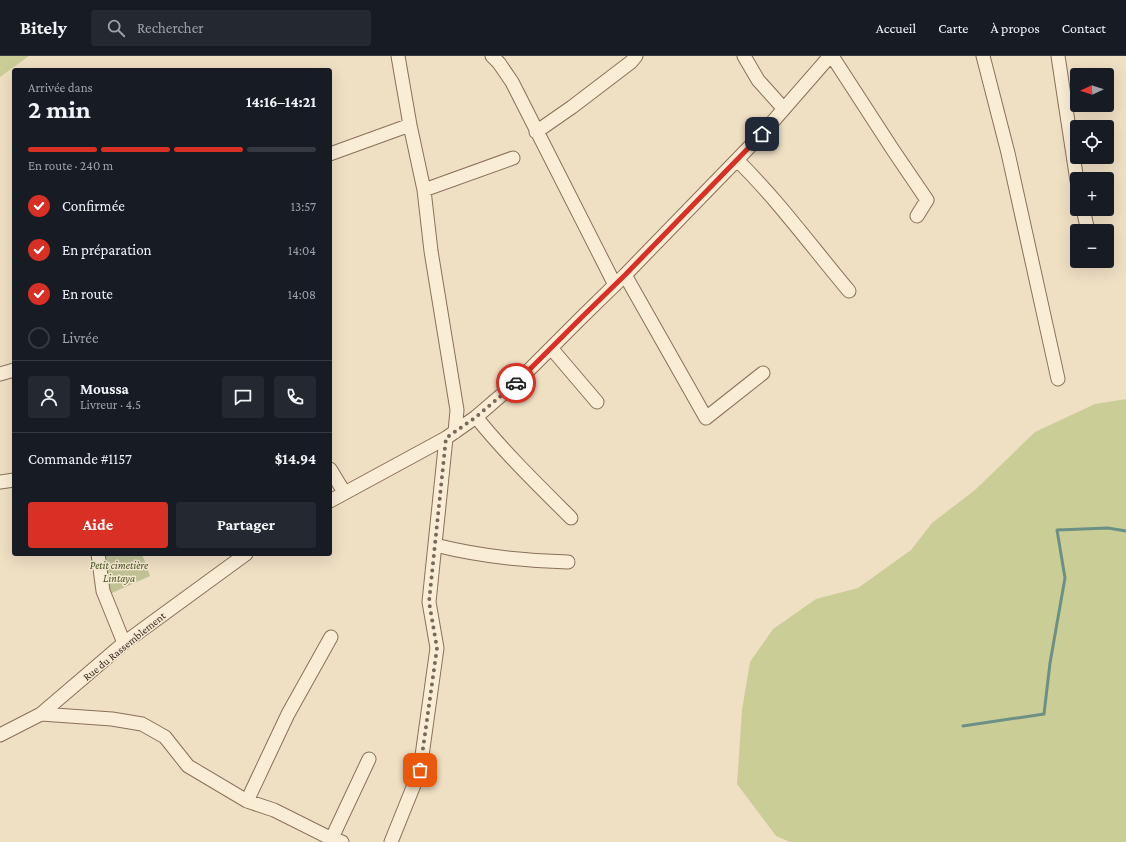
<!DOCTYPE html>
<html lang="fr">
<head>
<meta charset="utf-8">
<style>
	body { margin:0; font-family:"Crimson Pro",serif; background:#242831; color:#f1f3f6; height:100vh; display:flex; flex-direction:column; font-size:15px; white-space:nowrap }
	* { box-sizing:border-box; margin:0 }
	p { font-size:13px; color:#9ea1a6 }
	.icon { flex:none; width:22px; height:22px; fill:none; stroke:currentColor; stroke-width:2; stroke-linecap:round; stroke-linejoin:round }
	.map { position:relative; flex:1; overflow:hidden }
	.side { position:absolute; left:12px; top:12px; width:320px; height:488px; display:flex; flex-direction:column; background:#171b24; border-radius:4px; box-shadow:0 4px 16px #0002 }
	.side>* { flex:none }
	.needle { width:26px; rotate:266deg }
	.fabs { position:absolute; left:1070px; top:12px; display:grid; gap:8px }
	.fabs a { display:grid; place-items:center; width:44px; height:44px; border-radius:4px; background:#171b24; box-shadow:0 4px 16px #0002; font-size:20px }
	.pin { position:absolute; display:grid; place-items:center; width:34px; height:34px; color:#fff; margin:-17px; border-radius:8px; box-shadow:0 2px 6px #0006 }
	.courier { position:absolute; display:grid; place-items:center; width:40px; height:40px; margin:-20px; border:3px solid #d93025; border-radius:50%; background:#fff; color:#222; box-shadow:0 1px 5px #0007 }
	.summary em { font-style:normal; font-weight:700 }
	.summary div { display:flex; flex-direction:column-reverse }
	.summary { display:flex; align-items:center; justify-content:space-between; height:68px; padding:0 16px }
	h1 { font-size:26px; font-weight:700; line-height:30px }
	.bar { display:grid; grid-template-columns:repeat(4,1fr); gap:6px 4px; align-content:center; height:48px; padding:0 16px }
	.bar i { height:5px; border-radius:3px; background:#363941 }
	.bar .active { background:#d93025 }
	.bar p { grid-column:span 4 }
	.line { display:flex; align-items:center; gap:10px; padding:0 16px; border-top:1px solid #363941 }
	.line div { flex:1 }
	.round { display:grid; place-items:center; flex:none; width:42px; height:42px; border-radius:4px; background:#242831 }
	ol { padding:0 16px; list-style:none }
	li { display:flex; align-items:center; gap:12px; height:44px }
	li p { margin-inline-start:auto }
	li .icon { padding:4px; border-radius:50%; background:#d93025; color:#fff; stroke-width:4 }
	li:last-child { color:#9ea1a6 }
	li i { width:22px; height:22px; border:2px solid #363941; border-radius:50% }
	.cta { display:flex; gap:8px; margin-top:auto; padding:8px 16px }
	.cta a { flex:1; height:46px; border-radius:4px; background:#d93025; color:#fff; font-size:16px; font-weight:700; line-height:46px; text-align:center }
	.cta a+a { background:#242831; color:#f1f3f6 }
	header { display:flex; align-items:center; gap:24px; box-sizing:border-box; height:56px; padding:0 20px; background:#171b24; border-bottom:1px solid #363941 }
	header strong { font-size:19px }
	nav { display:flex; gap:22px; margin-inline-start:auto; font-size:14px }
	.search { width:280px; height:36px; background:#242831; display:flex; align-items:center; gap:10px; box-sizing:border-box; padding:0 14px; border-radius:4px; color:#9ea1a6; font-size:15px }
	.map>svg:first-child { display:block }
</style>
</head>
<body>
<header>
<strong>Bitely</strong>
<div class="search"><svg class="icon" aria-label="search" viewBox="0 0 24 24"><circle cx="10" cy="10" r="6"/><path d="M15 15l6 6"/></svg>Rechercher</div>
<nav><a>Accueil</a><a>Carte</a><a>À propos</a><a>Contact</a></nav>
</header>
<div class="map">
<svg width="1126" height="786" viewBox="0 0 1126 786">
	<rect width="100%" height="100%" fill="#efdfc3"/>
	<path fill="#cace96" d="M0,0H29L0,21Z
		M1126,343V786H790L776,780L737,728L742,654L750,606L773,573L816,543L858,532L911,494L932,467L975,434L1035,376L1095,348Z"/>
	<path fill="#c0c296" d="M99,498H142L150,520L105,540Z"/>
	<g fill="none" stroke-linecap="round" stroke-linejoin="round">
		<path stroke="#6c9085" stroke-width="3" d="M963,670L1044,658L1050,607L1065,522L1057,474L1108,472L1126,475"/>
		<g stroke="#8a7059" stroke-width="15">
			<path id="minor" d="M398,0L410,69L424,134L431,195L457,354L455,376
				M492,0L499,7L512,26L615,229
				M744,0L758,24L784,53
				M832,0L893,94L927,144L917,160
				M983,0L1008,97L1058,323
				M1058,0L1077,125
				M536,76L572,51L631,6L636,0
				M330,98L410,69
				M737,104C777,143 812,191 849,235
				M424,134L513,102
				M1083,153L1088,175
				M625,219L706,362L763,317
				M551,292L597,346
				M0,318L14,314
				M476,361C505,397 538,429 571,462
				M330,413L344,436
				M0,426L14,424
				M330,445L446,382L476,361L519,324L583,260L625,219L762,78L830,0
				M435,489C479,500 523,505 568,506
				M98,498L103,535L124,587
				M41,658L112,663L142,668L165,681L188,710L247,745L274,754L332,783L342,786
				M0,679L41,658L124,587L246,498
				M247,745L288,658L331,581
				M330,786L369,703
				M391,786L420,714L437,592L429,546L446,382"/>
		</g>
		<use href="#minor" stroke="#faedd6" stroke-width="13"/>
	</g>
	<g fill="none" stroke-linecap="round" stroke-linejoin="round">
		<path stroke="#796958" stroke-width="4" stroke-dasharray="0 7.2" d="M420,714L437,592L429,546L446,382L476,361L516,327"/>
		<path stroke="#d93025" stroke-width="5" d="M516,327L583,260L625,219L762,78"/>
	</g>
	<g text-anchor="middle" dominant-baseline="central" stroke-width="3" stroke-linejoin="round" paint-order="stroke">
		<g font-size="11" font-style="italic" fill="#4d5624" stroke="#f6ead3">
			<text x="119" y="509">Petit cimetière<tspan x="119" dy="13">Lintaya</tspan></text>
		</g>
		<g font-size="11" fill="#39291e" stroke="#f6ead3">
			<text transform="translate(124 590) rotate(-39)">Rue du Rassemblement</text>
		</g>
	</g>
</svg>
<div class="fabs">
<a><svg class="needle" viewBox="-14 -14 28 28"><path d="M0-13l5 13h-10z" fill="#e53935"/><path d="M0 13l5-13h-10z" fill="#9ea1a6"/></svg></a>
<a><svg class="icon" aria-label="locate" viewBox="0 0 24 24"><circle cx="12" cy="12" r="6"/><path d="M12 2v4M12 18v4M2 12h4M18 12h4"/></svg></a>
<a>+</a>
<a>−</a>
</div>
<div class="pin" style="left:420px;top:714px;background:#ea580c"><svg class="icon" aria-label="bag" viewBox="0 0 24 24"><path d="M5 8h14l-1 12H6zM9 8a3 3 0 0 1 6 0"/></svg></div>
<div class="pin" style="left:762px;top:78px;background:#1f2937"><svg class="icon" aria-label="home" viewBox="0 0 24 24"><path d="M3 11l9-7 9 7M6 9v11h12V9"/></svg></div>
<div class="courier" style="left:516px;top:327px"><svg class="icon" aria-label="car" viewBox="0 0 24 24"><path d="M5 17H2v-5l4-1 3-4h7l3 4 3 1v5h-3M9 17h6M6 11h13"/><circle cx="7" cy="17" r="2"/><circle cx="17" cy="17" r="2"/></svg></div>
<section class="side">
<div class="summary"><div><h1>2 min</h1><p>Arrivée dans</p></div><em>14:16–14:21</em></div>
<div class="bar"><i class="active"></i><i class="active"></i><i class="active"></i><i></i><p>En route · 240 m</p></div>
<ol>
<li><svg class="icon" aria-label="check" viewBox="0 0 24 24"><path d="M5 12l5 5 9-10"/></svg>Confirmée<p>13:57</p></li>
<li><svg class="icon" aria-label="check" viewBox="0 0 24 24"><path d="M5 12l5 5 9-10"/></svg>En préparation<p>14:04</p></li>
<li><svg class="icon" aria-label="check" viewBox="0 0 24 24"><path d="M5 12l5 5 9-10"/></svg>En route<p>14:08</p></li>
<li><i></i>Livrée</li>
</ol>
<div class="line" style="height:72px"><a class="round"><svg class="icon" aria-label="person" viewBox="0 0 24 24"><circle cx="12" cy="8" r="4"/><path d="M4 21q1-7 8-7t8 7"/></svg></a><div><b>Moussa</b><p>Livreur · 4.5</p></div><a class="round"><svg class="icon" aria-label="chat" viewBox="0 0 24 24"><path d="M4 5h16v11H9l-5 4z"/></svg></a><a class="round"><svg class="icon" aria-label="phone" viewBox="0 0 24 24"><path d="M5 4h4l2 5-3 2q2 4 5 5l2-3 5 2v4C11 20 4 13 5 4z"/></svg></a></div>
<div class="line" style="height:52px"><div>Commande #1157</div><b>$14.94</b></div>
<div class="cta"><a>Aide</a><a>Partager</a></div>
</section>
</div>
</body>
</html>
